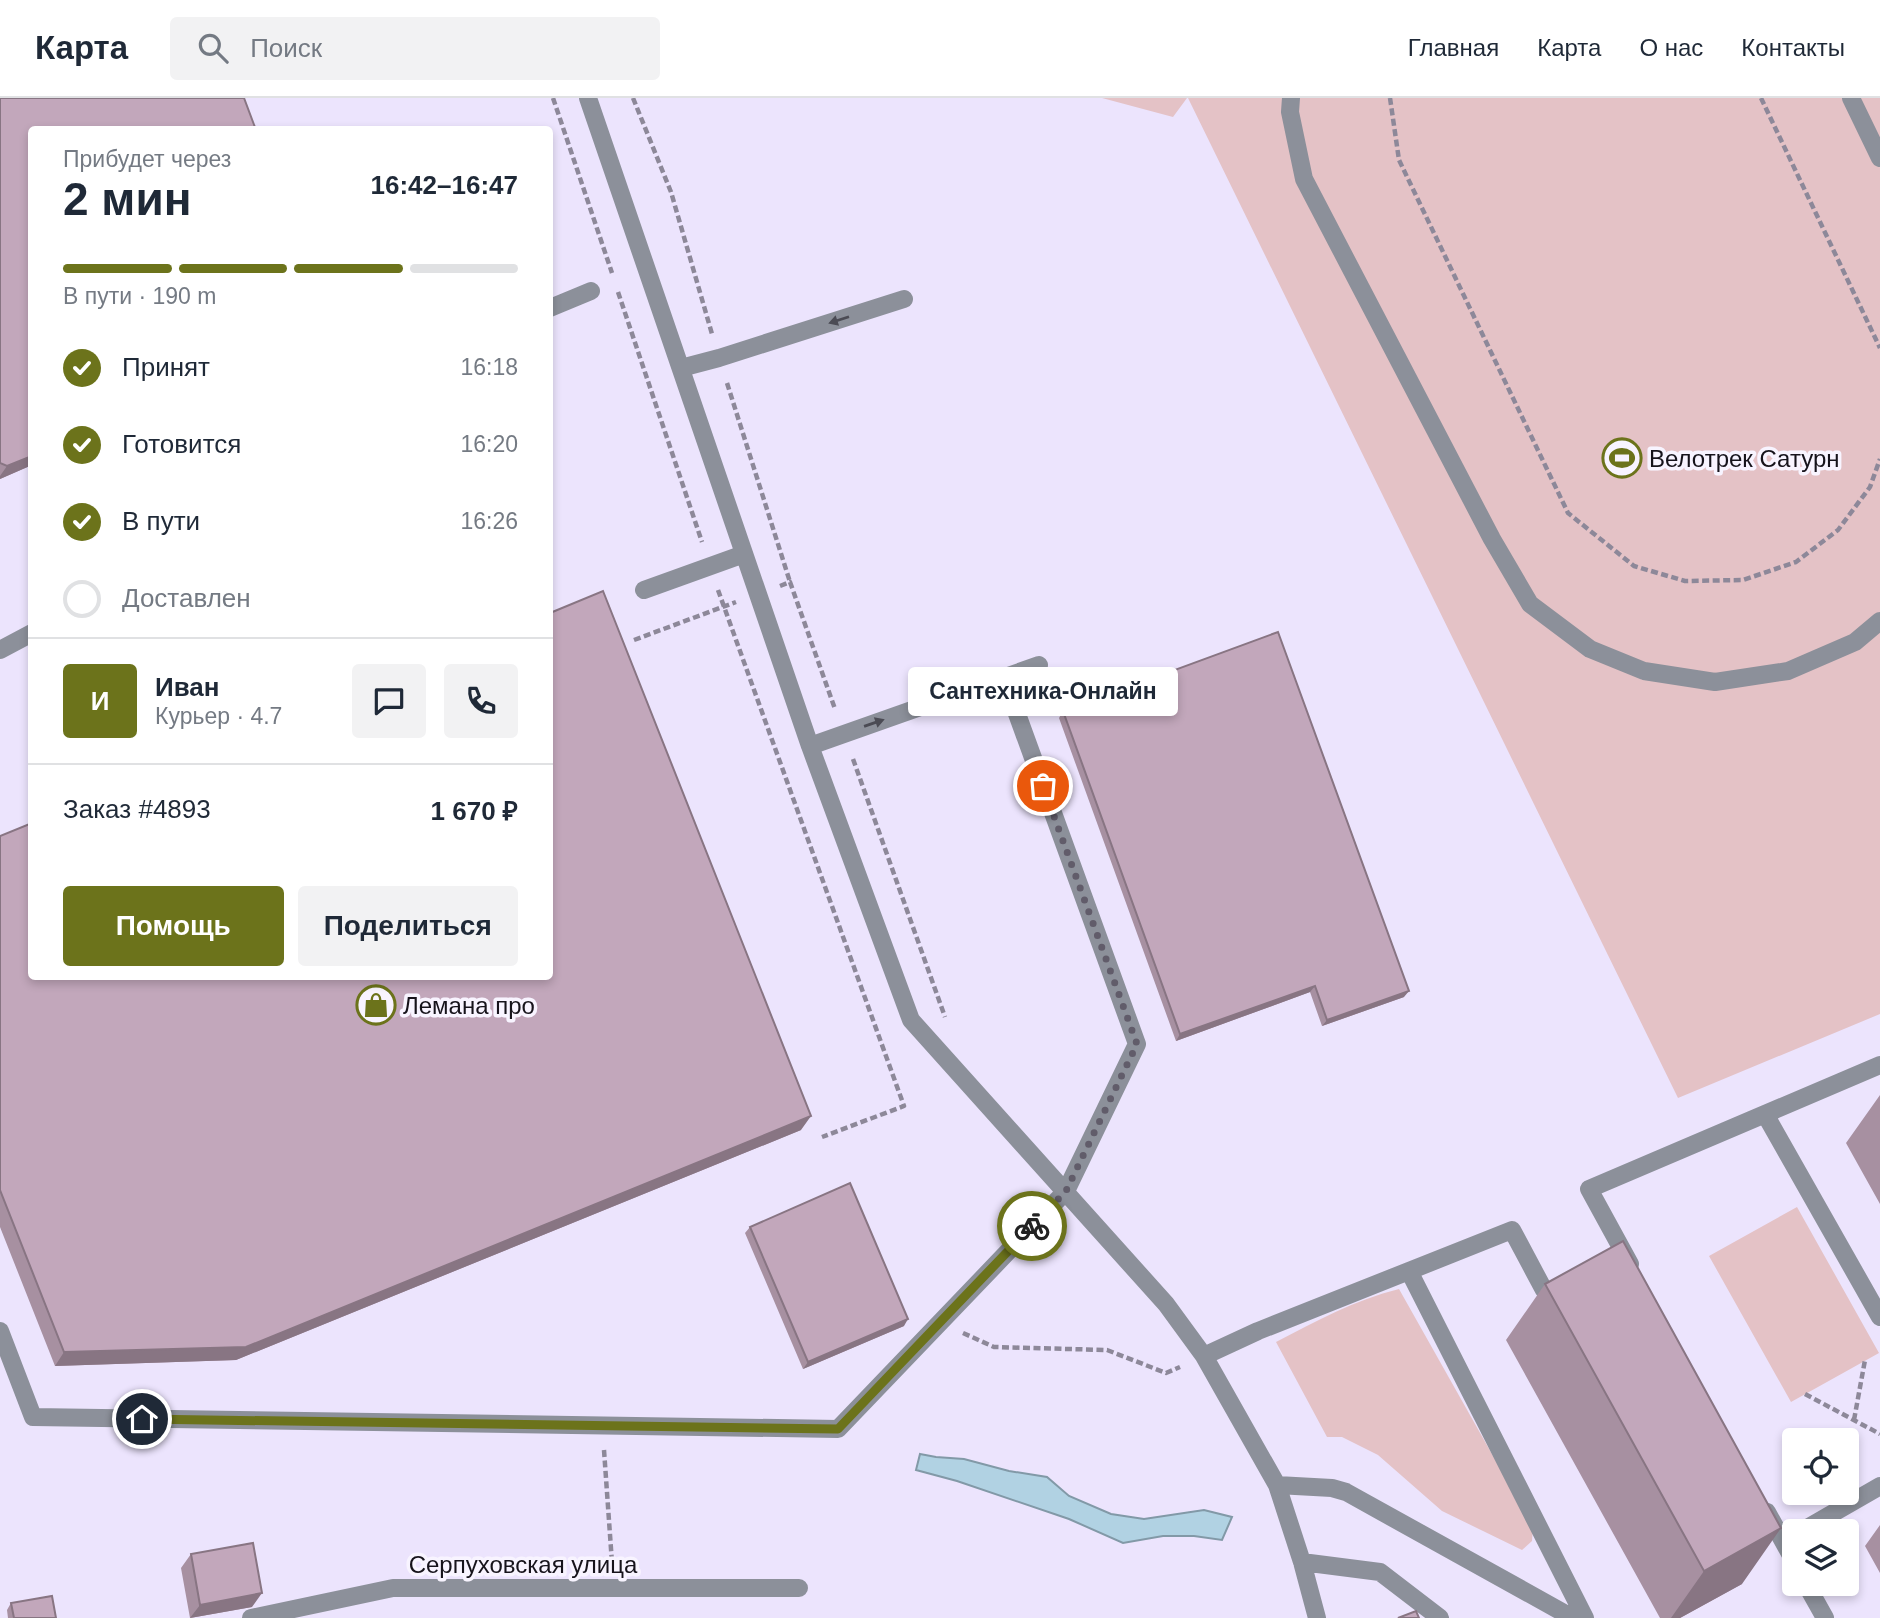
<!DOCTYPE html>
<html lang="ru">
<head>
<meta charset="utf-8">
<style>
	body { margin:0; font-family:Helvetica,sans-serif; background:#f2f2f3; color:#1f2937; height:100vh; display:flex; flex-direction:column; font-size:26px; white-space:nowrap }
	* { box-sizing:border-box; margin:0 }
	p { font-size:23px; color:#747a83 }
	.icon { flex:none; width:38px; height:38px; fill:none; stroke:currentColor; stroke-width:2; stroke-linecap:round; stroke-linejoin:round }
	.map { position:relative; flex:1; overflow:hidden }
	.panel { position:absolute; left:28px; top:28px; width:525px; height:854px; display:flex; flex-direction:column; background:#fff; border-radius:7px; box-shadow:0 4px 10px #0003 }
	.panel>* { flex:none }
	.buttons { position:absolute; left:1782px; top:1330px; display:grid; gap:14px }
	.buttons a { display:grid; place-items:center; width:77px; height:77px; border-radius:7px; background:#fff; box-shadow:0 4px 10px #0003; font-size:35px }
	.pin { position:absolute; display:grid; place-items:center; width:60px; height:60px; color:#fff; margin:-30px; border:4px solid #fff; border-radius:50%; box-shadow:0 2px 7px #0007 }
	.courier { position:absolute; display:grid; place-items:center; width:70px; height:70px; margin:-35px; border:5px solid #6c731b; border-radius:50%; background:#fff; color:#222; box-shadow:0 2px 9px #0007 }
	.bubble { position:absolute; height:49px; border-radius:7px; background:#fff; box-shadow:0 4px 10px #0003; font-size:23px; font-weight:600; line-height:49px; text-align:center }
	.headline em { font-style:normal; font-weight:600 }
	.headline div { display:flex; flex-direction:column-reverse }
	.headline { display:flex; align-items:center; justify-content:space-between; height:119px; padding:0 35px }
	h1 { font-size:46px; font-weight:600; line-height:52px }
	.bar { display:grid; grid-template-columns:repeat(4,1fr); gap:10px 7px; align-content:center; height:84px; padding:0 35px }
	.bar i { height:9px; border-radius:5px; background:#e0e1e3 }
	.bar .on { background:#6c731b }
	.bar p { grid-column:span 4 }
	.line { display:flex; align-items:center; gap:18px; padding:0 35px; border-top:2px solid #e0e1e3 }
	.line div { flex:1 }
	.round { display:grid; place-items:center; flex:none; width:74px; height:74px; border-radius:7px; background:#f2f2f3 }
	ol { padding:0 35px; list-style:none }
	li { display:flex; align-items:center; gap:21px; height:77px }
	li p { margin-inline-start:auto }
	li .icon { padding:7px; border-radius:50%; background:#6c731b; color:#fff; stroke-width:4 }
	li:last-child { color:#747a83 }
	li i { width:38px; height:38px; border:4px solid #e0e1e3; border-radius:50% }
	.primary-button { display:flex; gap:14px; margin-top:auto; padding:14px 35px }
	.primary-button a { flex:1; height:80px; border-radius:7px; background:#6c731b; color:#fff; font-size:28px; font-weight:600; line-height:80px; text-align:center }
	.primary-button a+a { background:#f2f2f3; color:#1f2937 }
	header { display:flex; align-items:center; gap:42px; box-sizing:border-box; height:98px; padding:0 35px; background:#fff; border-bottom:2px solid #e0e1e3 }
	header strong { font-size:33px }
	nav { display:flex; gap:38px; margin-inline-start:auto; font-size:24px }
	.search { width:490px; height:63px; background:#f2f2f3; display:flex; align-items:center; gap:18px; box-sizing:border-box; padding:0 24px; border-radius:7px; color:#747a83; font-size:26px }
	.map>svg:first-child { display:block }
</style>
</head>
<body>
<header>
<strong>Карта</strong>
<div class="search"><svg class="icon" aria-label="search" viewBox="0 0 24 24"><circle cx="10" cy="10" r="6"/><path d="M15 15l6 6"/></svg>Поиск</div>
<nav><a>Главная</a><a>Карта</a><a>О нас</a><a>Контакты</a></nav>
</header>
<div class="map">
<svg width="1880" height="1520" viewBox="0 0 1880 1520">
	<rect width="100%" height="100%" fill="#ece4fd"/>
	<path fill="#e4c2c6" d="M1102,0H1187L1173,19Z
		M1188,0H1880V916L1678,1000Z
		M1797,1109L1879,1255L1791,1304L1709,1158Z
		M1399,1191L1533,1429L1532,1443L1522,1452L1442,1413L1378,1357L1342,1339H1327L1276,1244C1316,1223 1355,1202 1399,1191Z"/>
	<path fill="#b1d2e3" stroke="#8299a7" stroke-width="2" d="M920,1356L936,1359L964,1361L1009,1373L1047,1379L1069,1398L1111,1416L1144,1421L1204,1412L1232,1419L1222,1442L1194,1438H1163L1123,1445L1069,1421L957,1383L916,1372Z"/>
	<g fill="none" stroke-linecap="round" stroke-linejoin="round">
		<path stroke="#8d8899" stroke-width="4.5" stroke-dasharray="7 3.5" stroke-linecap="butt" d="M553,0L612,175
			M633,0L671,94L712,236
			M1390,0L1399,62L1568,415L1634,468L1685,483L1743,482L1796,464L1838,432L1870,389L1880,361
			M1761,0L1880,250
			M618,194L702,444
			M727,285L790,484
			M780,488L790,484L835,611
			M718,492L904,1008L822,1039
			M634,542L736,504
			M853,661L945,919
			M963,1235L994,1249L1107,1252L1166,1275L1180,1269
			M1805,1296L1880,1336
			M1854,1322L1865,1262
			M604,1352L612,1465"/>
		<path stroke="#8c909a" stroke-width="18" d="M588,0L810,648L911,922L1166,1206L1204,1258L1277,1387L1302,1464L1317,1520
			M1291,0L1290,14L1304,81L1492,441L1530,506L1590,551L1644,573L1715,584L1788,573L1855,544L1880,523
			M1851,0L1880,60
			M550,210L591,193
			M681,270L719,260L904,201
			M644,492L744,456
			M0,552L32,535
			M810,648L1039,567
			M1765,1016L1880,1219
			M1630,1166L1589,1091L1880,967
			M1409,1173L1585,1520
			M0,1233L33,1319L838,1331L1066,1093L1137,946L1004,580
			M1204,1258L1258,1233L1512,1132L1544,1192
			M1277,1387L1332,1390L1346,1394L1573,1520
			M1767,1414L1794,1463
			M1802,1433L1880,1388
			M1302,1464L1380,1474L1440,1520
			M1806,1486L1825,1520
			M251,1520L393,1490H799"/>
	</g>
	<path fill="#a790a1" d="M0,0L32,32V367L0,381Z
		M1063,613L1404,899L1322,928L1310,894L1176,943L1059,620Z
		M0,738L801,1032L236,1262L55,1268L0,1129Z
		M1880,997V1106L1846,1045Z
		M750,1129L904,1228L803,1271L745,1135Z
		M1545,1186L1742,1486L1680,1520H1660L1506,1242Z
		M1880,1427V1475L1865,1448Z
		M191,1456L252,1509L190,1520L181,1470Z
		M11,1505L56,1520H8L7,1512Z"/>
	<path fill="#887583" d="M32,358V367L0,381V378L7,368Z
		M1315,888L1310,894L1176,943L1180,936Z
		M1409,893L1404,899L1322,928L1327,922Z
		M811,1018L801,1032L236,1262L55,1268L64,1254Z
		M908,1221L904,1228L803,1271L808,1264Z
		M1781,1430L1742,1486L1680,1520H1671L1704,1473Z
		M262,1495L252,1509L190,1520L200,1507Z"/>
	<path fill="#c2a7bb" stroke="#887583" stroke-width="2" d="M0,0H244L256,32H32V358L7,368L0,365Z
		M603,493L811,1018L246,1249L64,1254L0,1092V738L32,725V878H550V515Z
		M1278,534L1409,893L1327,922L1315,888L1180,936L1063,613Z
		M850,1085L908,1221L808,1264L750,1129Z
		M1623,1143L1781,1430L1704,1473L1545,1186Z
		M253,1445L262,1495L200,1507L191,1456Z
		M52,1498L56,1520H14L11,1505Z
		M1416,1513L1419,1520H1398Z"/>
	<defs><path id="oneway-solid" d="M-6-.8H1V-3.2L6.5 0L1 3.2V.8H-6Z" transform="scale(1.75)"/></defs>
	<g fill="#4b4b54">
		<use href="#oneway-solid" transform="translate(839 222) rotate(162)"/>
		<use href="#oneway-solid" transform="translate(874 625) rotate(-19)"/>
	</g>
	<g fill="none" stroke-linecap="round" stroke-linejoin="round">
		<path stroke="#615c6a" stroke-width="7" stroke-dasharray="0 12.6" d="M1032,1128L1066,1093L1137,946L1043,688"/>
		<path stroke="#6c731b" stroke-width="9" d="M142,1321L838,1331L1032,1128"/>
	</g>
	<defs>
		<g id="stadium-ring" transform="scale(2.0125)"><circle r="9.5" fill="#f8f4ff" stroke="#6c731b" stroke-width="1.5"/><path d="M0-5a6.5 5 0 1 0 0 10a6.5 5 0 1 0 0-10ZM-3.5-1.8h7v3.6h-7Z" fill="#6c731b"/></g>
		<g id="shop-ring" transform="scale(2.0125)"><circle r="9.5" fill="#f8f4ff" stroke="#6c731b" stroke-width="1.5"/><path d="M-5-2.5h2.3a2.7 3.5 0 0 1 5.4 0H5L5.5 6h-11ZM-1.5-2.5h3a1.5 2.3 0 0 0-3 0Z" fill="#6c731b"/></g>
	</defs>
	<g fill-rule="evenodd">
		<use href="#stadium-ring" x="1622" y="360"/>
		<use href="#shop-ring" x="376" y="907"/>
	</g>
	<g text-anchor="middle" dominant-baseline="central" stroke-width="7" stroke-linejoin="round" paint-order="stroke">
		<g font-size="24" fill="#16131b" stroke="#f8f4ff" text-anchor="start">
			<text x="1649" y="360">Велотрек Сатурн</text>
			<text x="403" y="907">Лемана про</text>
		</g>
		<g font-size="24" fill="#16131b" stroke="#f8f4ff">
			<text x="523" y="1466">Серпуховская улица</text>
		</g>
	</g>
</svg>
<div class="buttons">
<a><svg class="icon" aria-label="locate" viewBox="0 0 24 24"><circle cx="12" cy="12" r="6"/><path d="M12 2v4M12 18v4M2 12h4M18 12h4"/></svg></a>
<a><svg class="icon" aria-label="layers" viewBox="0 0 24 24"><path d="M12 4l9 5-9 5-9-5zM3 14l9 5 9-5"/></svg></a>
</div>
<div class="pin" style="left:1043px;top:688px;background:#ea580c"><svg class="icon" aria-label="bag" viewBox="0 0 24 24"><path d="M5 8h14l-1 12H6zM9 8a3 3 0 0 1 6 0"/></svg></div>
<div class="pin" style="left:142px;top:1321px;background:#1f2937"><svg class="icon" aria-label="home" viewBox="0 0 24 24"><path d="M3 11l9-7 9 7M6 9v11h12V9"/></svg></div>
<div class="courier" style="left:1032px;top:1128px"><svg class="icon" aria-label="bike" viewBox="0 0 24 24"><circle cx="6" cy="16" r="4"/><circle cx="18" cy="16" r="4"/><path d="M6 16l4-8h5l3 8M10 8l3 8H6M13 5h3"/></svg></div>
<div class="bubble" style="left:908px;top:569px;width:270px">Сантехника-Онлайн</div>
<section class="panel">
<div class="headline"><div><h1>2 мин</h1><p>Прибудет через</p></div><em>16:42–16:47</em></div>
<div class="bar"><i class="on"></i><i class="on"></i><i class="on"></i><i></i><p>В пути · 190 m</p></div>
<ol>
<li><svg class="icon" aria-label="check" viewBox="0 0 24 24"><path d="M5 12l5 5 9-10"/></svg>Принят<p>16:18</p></li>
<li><svg class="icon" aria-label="check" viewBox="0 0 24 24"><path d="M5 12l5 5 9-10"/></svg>Готовится<p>16:20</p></li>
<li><svg class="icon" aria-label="check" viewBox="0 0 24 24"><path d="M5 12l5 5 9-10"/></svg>В пути<p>16:26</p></li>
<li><i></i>Доставлен</li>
</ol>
<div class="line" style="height:126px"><b class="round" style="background:#6c731b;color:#fff">И</b><div><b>Иван</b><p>Курьер · 4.7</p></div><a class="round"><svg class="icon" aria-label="chat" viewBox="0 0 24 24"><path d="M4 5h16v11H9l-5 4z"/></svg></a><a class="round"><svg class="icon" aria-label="phone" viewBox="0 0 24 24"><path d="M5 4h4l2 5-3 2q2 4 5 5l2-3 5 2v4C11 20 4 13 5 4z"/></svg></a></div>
<div class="line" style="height:91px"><div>Заказ #4893</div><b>1 670 ₽</b></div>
<div class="primary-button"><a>Помощь</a><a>Поделиться</a></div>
</section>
</div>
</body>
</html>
